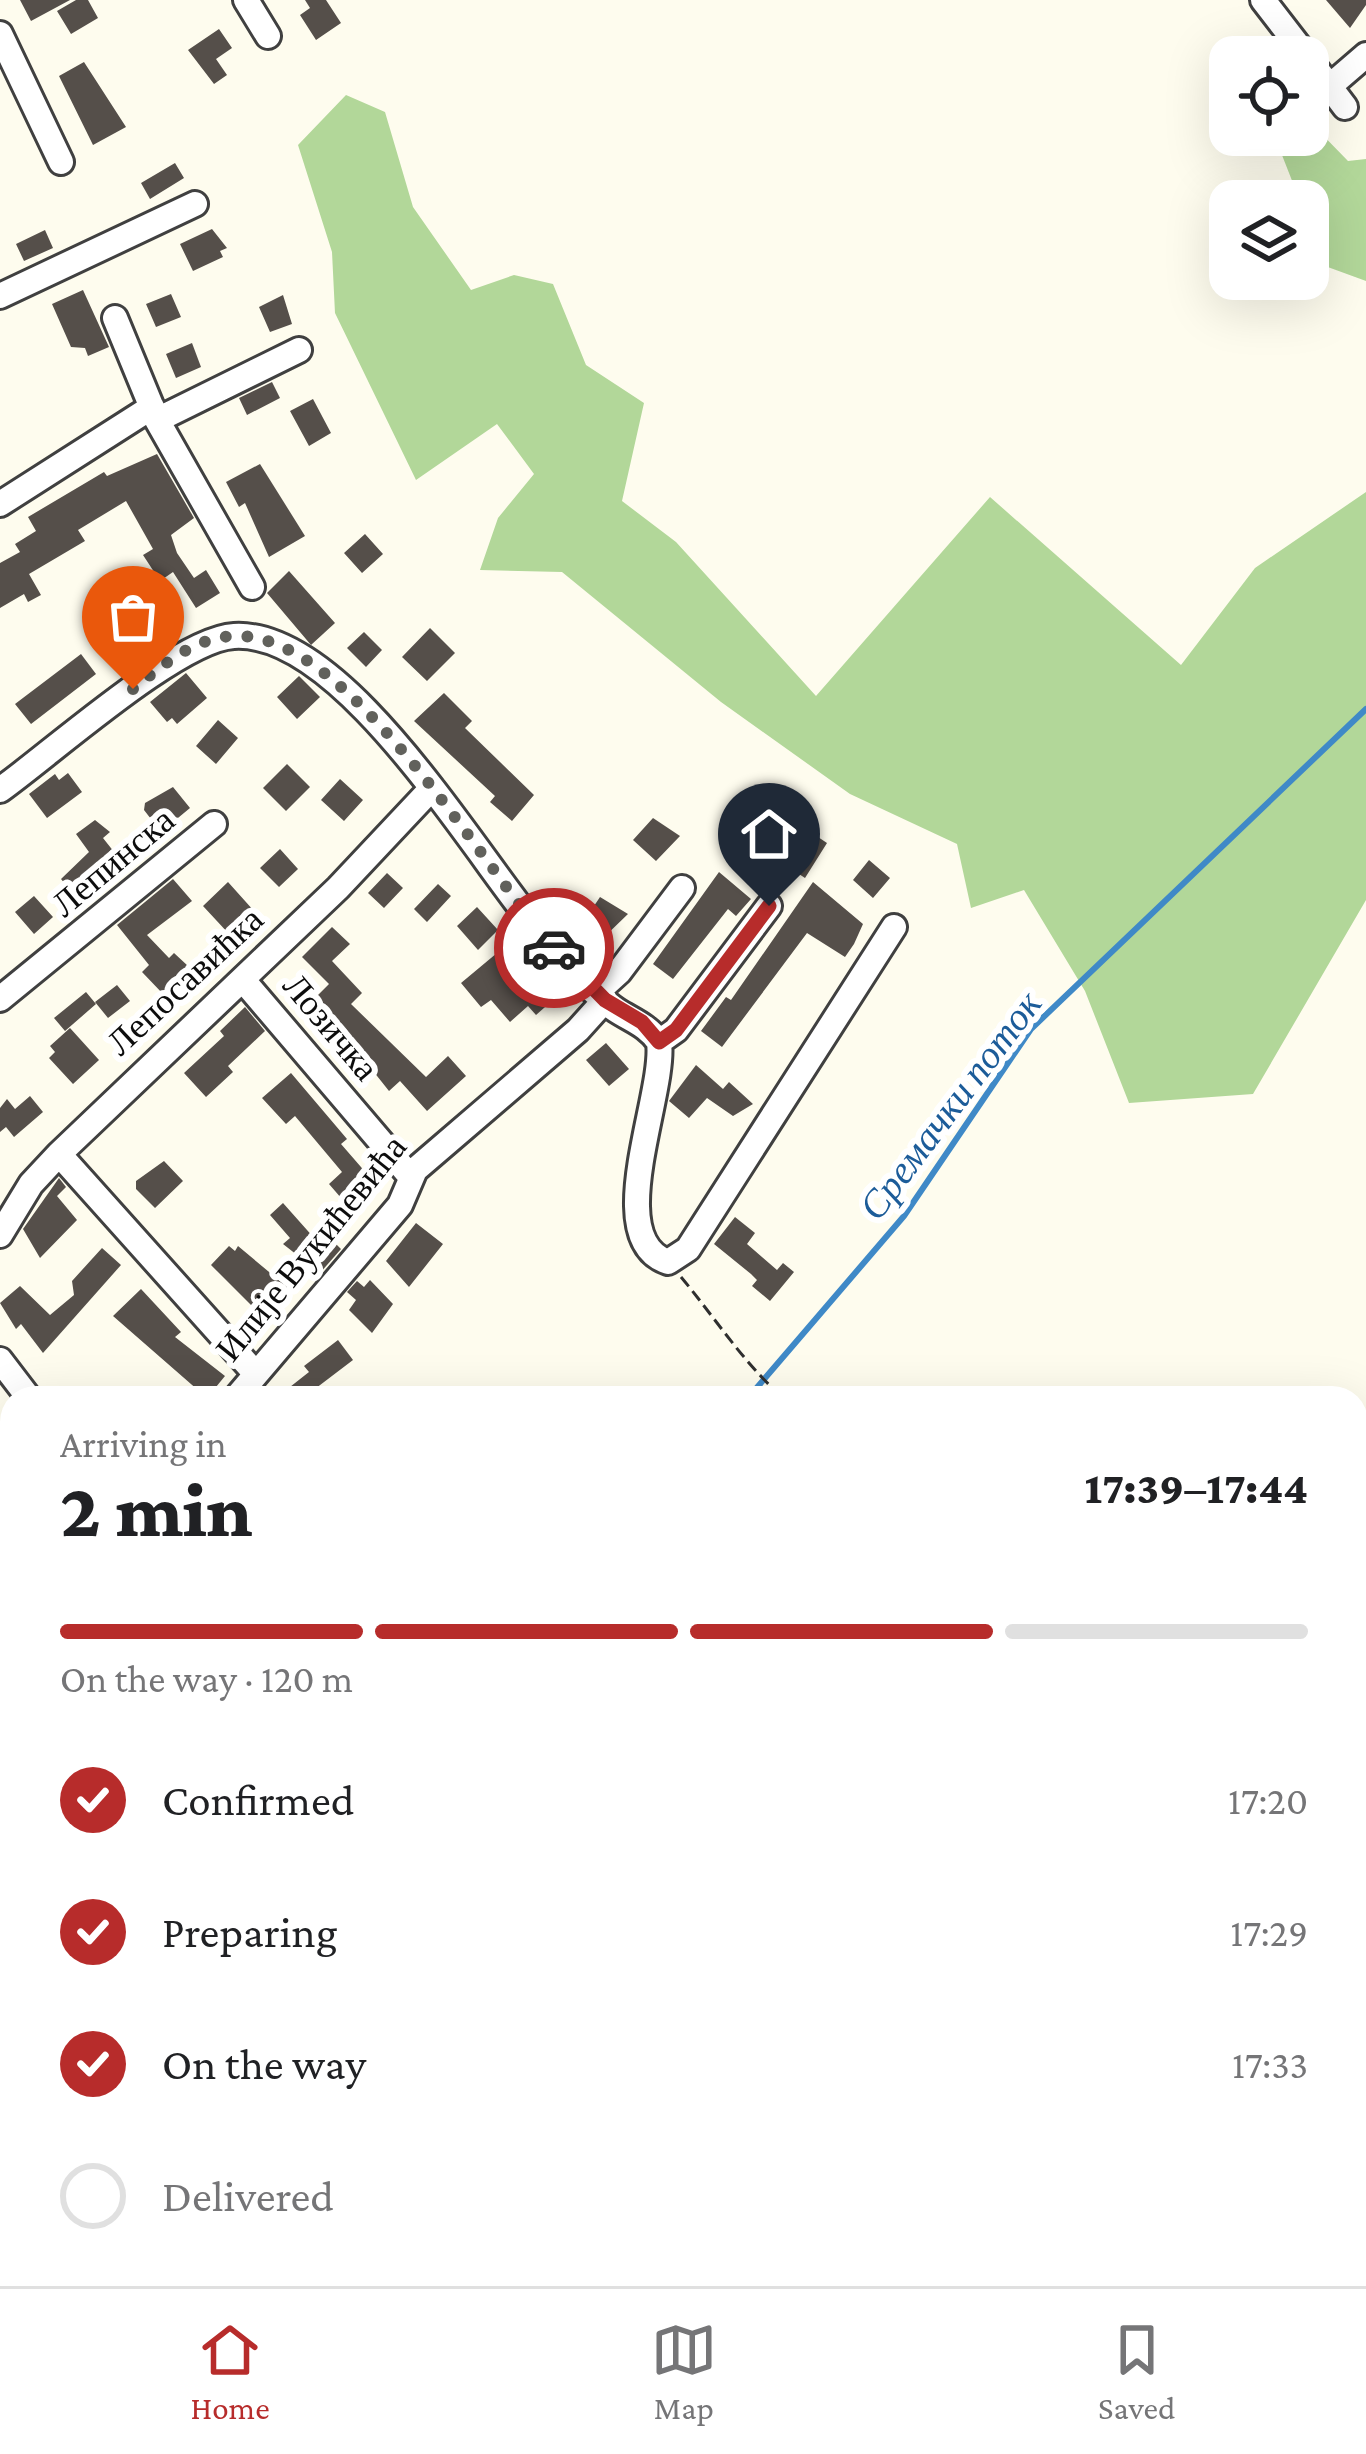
<!DOCTYPE html>
<html lang="en">
<head>
<meta charset="utf-8">
<style>
	body { margin:0; font-family:"Crimson Pro",serif; background:#f2f2f2; color:#202124; height:100vh; display:flex; flex-direction:column; font-size:45px; white-space:nowrap }
	* { box-sizing:border-box; margin:0 }
	p { font-size:39px; color:#757577 }
	.icon { flex:none; width:66px; height:66px; fill:none; stroke:currentColor; stroke-width:2; stroke-linecap:round; stroke-linejoin:round }
	.map { position:relative; flex:1; overflow:hidden }
	.sheet { position:absolute; left:0px; top:1386px; width:1368px; height:900px; display:flex; flex-direction:column; background:#fff; border-radius:36px 36px 0 0; box-shadow:0 12px 48px #0002 }
	.sheet>* { flex:none }
	.tools { position:absolute; left:1209px; top:36px; display:grid; gap:24px }
	.tools a { display:grid; place-items:center; width:120px; height:120px; border-radius:24px; background:#fff; box-shadow:0 12px 48px #0002; font-size:60px }
	.pin { position:absolute; display:grid; place-items:center; width:102px; height:102px; color:#fff; margin:-123px -51px; border-radius:50% 50% 50% 0; rotate:-45deg; box-shadow:0 0 12px #0007 }
	.pin .icon { rotate:45deg }
	.courier { position:absolute; display:grid; place-items:center; width:120px; height:120px; margin:-60px; border:9px solid #b72c2b; border-radius:50%; background:#fff; color:#222; box-shadow:0 3px 15px #0007 }
	.summary em { font-style:normal; font-weight:800 }
	.summary div { display:flex; flex-direction:column-reverse }
	.summary { display:flex; align-items:center; justify-content:space-between; height:204px; padding:0 60px }
	h1 { font-size:78px; font-weight:800; line-height:90px }
	.bar { display:grid; grid-template-columns:repeat(4,1fr); gap:18px 12px; align-content:center; height:144px; padding:0 60px }
	.bar i { height:15px; border-radius:9px; background:#e0e0e0 }
	.bar .on { background:#b72c2b }
	.bar p { grid-column:span 4 }
	ol { padding:0 60px; list-style:none }
	li { display:flex; align-items:center; gap:36px; height:132px }
	li p { margin-inline-start:auto }
	li .icon { padding:12px; border-radius:50%; background:#b72c2b; color:#fff; stroke-width:4 }
	li:last-child { color:#757577 }
	li i { width:66px; height:66px; border:6px solid #e0e0e0; border-radius:50% }
	.tabs { display:flex; justify-content:space-around; align-items:center; height:168px; border-top:3px solid #e0e0e0; background:#fff; font-size:33px; color:#757577 }
	.tabs a { display:grid; justify-items:center; gap:6px }
	.tabs .on { color:#b72c2b }
	.map>svg:first-child { display:block }
</style>
</head>
<body>
<div class="map">
<svg width="1366" height="2286" viewBox="0 0 1366 2286">
	<rect width="100%" height="100%" fill="#fefcee"/>
	<path fill="#b2d799" d="M346,95L385,112L413,207L471,290L514,275L553,284L586,365L644,403L622,501L676,542L816,696L990,497L1181,665L1255,568L1366,492V900L1253,1094L1129,1103L1085,991L1024,890L971,908L957,844L850,794L721,702L562,572L480,570L498,518L534,474L497,424L416,480L335,313L332,252L298,145Z
		M1309,121L1348,161L1366,159V281L1325,266L1308,222V201H1300L1280,150L1295,135H1308Z"/>
	<g fill="none" stroke-linecap="round" stroke-linejoin="round">
		<path stroke="#3f89c7" stroke-width="6" d="M748,1398L904,1216L1031,1029L1366,709
			M6,2286L18,2274"/>
	</g>
	<path fill="#554f4a" d="M20,0H70L31,21Z
		M76,0H88L98,18L71,34L57,11Z
		M305,0H326L341,23L316,40L300,15L310,8Z
		M1326,0H1366V5L1350,28Z
		M219,29L232,48L216,59L227,75L214,84L188,50Z
		M84,62L126,127L93,145L59,76Z
		M175,163L184,178L150,199L141,183Z
		M212,229L227,248L220,251L223,257L193,271L180,244Z
		M45,230L53,248L24,261L16,244Z
		M83,290L109,347L88,356L85,348L71,347L52,304Z
		M171,294L181,317L156,327L146,304Z
		M283,295L292,324L270,332L259,307Z
		M192,343L201,367L176,378L166,354Z
		M272,382L280,398L247,415L239,398Z
		M313,399L331,433L309,446L290,411Z
		M157,454L194,518L171,535L177,553L194,578L206,570L220,593L196,608L173,572L160,581L143,555L153,549L126,501L78,530L85,541L29,574L41,595L28,602L24,594L0,608V563L20,552L15,544L36,531L28,517L104,472L107,476Z
		M260,464L305,536L269,557L245,503L239,507L226,482Z
		M365,534L383,554L362,573L344,553Z
		M289,571L335,623L311,645L267,593Z
		M144,582L163,612L136,628L118,598Z
		M430,628L455,653L427,681L402,657Z
		M364,632L382,650L366,667L347,648Z
		M81,654L96,674L31,724L15,704Z
		M186,673L207,698L177,724L172,718L167,722L150,702Z
		M299,676L320,697L297,719L277,697Z
		M444,693L472,721L465,728L534,795L512,821L490,802L495,796L414,721Z
		M218,720L238,738L216,764L196,746Z
		M287,764L310,787L286,811L263,788Z
		M68,773L82,792L47,818L29,794L55,774L59,780Z
		M340,779L363,800L344,821L321,800Z
		M173,787L190,808L161,832L144,810L145,803Z
		M653,818L680,836L656,861L633,840Z
		M95,820L110,832L103,838L122,862L77,898L61,879L89,852L76,834Z
		M809,831L827,843L805,878L787,866Z
		M280,849L298,869L279,887L260,868Z
		M869,860L890,878L873,898L853,880Z
		M719,872L751,899L736,916L728,909L673,979L653,964Z
		M387,873L403,888L384,908L368,893Z
		M173,879L192,901L147,935L169,958L174,953L188,966L164,995L142,972L149,965L117,925Z
		M228,882L254,911L229,934L203,906Z
		M813,882L863,924L854,944L845,957L807,933L722,1047L701,1031L726,997L731,1000Z
		M438,884L451,896L427,922L414,909Z
		M34,896L53,917L34,934L15,912Z
		M600,897L628,914L599,942L580,927Z
		M477,907L498,930L478,950L457,926Z
		M332,927L350,944L332,961L362,993L351,1004L426,1077L448,1056L466,1076L427,1111L400,1081L389,1091L315,998L329,984L302,957Z
		M497,953L522,983L532,975L553,1000L536,1015L528,1006L510,1022L491,1000L481,1007L461,983Z
		M117,985L130,1001L108,1018L95,1002Z
		M86,992L96,1004L65,1031L54,1018Z
		M245,1007L265,1031L228,1066L233,1072L206,1097L184,1073L224,1036L220,1031Z
		M70,1028L99,1060L73,1084L49,1058L55,1052L50,1046Z
		M606,1043L629,1069L609,1086L586,1060Z
		M696,1065L723,1089L729,1082L753,1104L733,1116L707,1098L689,1118L669,1101Z
		M291,1073L347,1139L341,1144L374,1182L348,1206L329,1184L342,1172L295,1116L286,1124L262,1098Z
		M30,1096L43,1112L14,1137L6,1127L0,1132V1108L7,1099L15,1109Z
		M164,1161L183,1181L155,1208L136,1189V1181Z
		M59,1178L66,1187L57,1196L77,1220L40,1258L23,1229Z
		M283,1203L323,1248L332,1240L341,1249L320,1273L283,1244L290,1238L270,1215Z
		M735,1217L755,1233L747,1244L777,1270L783,1263L794,1272L770,1301L752,1286L757,1280L751,1274L714,1244Z
		M416,1223L443,1244L409,1287L386,1261Z
		M229,1246L235,1251L238,1246L293,1292L267,1321L211,1265Z
		M102,1248L121,1265L43,1353L21,1324L16,1329L0,1303L20,1286L50,1315L74,1295L72,1281Z
		M370,1280L393,1304L372,1333L349,1310L356,1300L347,1292L357,1281L364,1287Z
		M141,1289L181,1332L175,1337L225,1376L207,1398L113,1316Z
		M338,1340L353,1360L303,1398H276L309,1372L304,1366Z"/>
	<g fill="none" stroke-linecap="round" stroke-linejoin="round">
		<g stroke="#404040" stroke-width="30">
			<path id="minor" d="M246,0L268,36
				M1263,0L1307,57
				M0,34L61,162
				M1308,58L1345,107
				M1330,86L1366,55
				M0,296L195,204
				M115,318L157,420L252,587
				M157,420L299,350
				M0,504L152,407
				M0,790C52,753 178,639 234,636C349,629 485,874 557,953C575,971 595,996 616,1010C633,1021 647,1025 659,1042C666,1094 600,1239 668,1262L688,1249L894,927
				M243,980L410,1176
				M597,992L619,972L682,888
				M0,999L214,824
				M659,1042L676,1030L769,906
				M59,1154L256,1374
				M0,1235L31,1184L59,1154L338,888L432,788
				M0,1360L29,1398
				M236,1398L400,1205L415,1170L578,1030L605,1000
				M0,1638L12,1626"/>
		</g>
		<path stroke="#2f2f2f" stroke-width="3" stroke-dasharray="12 6" stroke-linecap="butt" d="M681,1277C716,1319 742,1361 783,1398
			M1356,1576L1366,1585"/>
		<use href="#minor" stroke="#fff" stroke-width="24"/>
	</g>
	<g fill="none" stroke-linecap="round" stroke-linejoin="round">
		<path stroke="#61615c" stroke-width="12" stroke-dasharray="0 21.6" d="M133,689C163,665 196,636 236,636C350,634 483,868 554,948"/>
		<path stroke="#b72c2b" stroke-width="15" d="M554,948L605,1000L642,1022L659,1042L676,1030L769,906"/>
	</g>
	<g text-anchor="middle" dominant-baseline="central" stroke-width="12" stroke-linejoin="round" paint-order="stroke">
		<g font-size="36" fill="#0d0d0d" stroke="#fff">
			<text transform="translate(113 862) rotate(-40)">Лепинска</text>
			<text transform="translate(185 981) rotate(-43)">Лепосавићка</text>
			<text transform="translate(331 1027) rotate(50)">Лозичка</text>
			<text transform="translate(311 1248) rotate(-51)">Илије Вукићевића</text>
		</g>
		<g font-size="39" font-style="italic" fill="#1c5c99" stroke="#fff">
			<text transform="translate(950 1105) rotate(-53)">Сремачки поток</text>
		</g>
	</g>
</svg>
<div class="tools">
<a><svg class="icon" aria-label="locate" viewBox="0 0 24 24"><circle cx="12" cy="12" r="6"/><path d="M12 2v4M12 18v4M2 12h4M18 12h4"/></svg></a>
<a><svg class="icon" aria-label="layers" viewBox="0 0 24 24"><path d="M12 4l9 5-9 5-9-5zM3 14l9 5 9-5"/></svg></a>
</div>
<div class="pin" style="left:133px;top:689px;background:#ea580c"><svg class="icon" aria-label="bag" viewBox="0 0 24 24"><path d="M5 8h14l-1 12H6zM9 8a3 3 0 0 1 6 0"/></svg></div>
<div class="pin" style="left:769px;top:906px;background:#1f2937"><svg class="icon" aria-label="home" viewBox="0 0 24 24"><path d="M3 11l9-7 9 7M6 9v11h12V9"/></svg></div>
<div class="courier" style="left:554px;top:948px"><svg class="icon" aria-label="car" viewBox="0 0 24 24"><path d="M5 17H2v-5l4-1 3-4h7l3 4 3 1v5h-3M9 17h6M6 11h13"/><circle cx="7" cy="17" r="2"/><circle cx="17" cy="17" r="2"/></svg></div>
<section class="sheet">
<div class="summary"><div><h1>2 min</h1><p>Arriving in</p></div><em>17:39–17:44</em></div>
<div class="bar"><i class="on"></i><i class="on"></i><i class="on"></i><i></i><p>On the way · 120 m</p></div>
<ol>
<li><svg class="icon" aria-label="check" viewBox="0 0 24 24"><path d="M5 12l5 5 9-10"/></svg>Confirmed<p>17:20</p></li>
<li><svg class="icon" aria-label="check" viewBox="0 0 24 24"><path d="M5 12l5 5 9-10"/></svg>Preparing<p>17:29</p></li>
<li><svg class="icon" aria-label="check" viewBox="0 0 24 24"><path d="M5 12l5 5 9-10"/></svg>On the way<p>17:33</p></li>
<li><i></i>Delivered</li>
</ol>
</section>
</div>
<nav class="tabs">
<a class="on"><svg class="icon" aria-label="home" viewBox="0 0 24 24"><path d="M3 11l9-7 9 7M6 9v11h12V9"/></svg>Home</a>
<a><svg class="icon" aria-label="map" viewBox="0 0 24 24"><path d="M3 6l6-2 6 2 6-2v14l-6 2-6-2-6 2zM9 4v14M15 6v14"/></svg>Map</a>
<a><svg class="icon" aria-label="saved" viewBox="0 0 24 24"><path d="M7 4h10v16l-5-4-5 4z"/></svg>Saved</a>
</nav>
</body>
</html>
